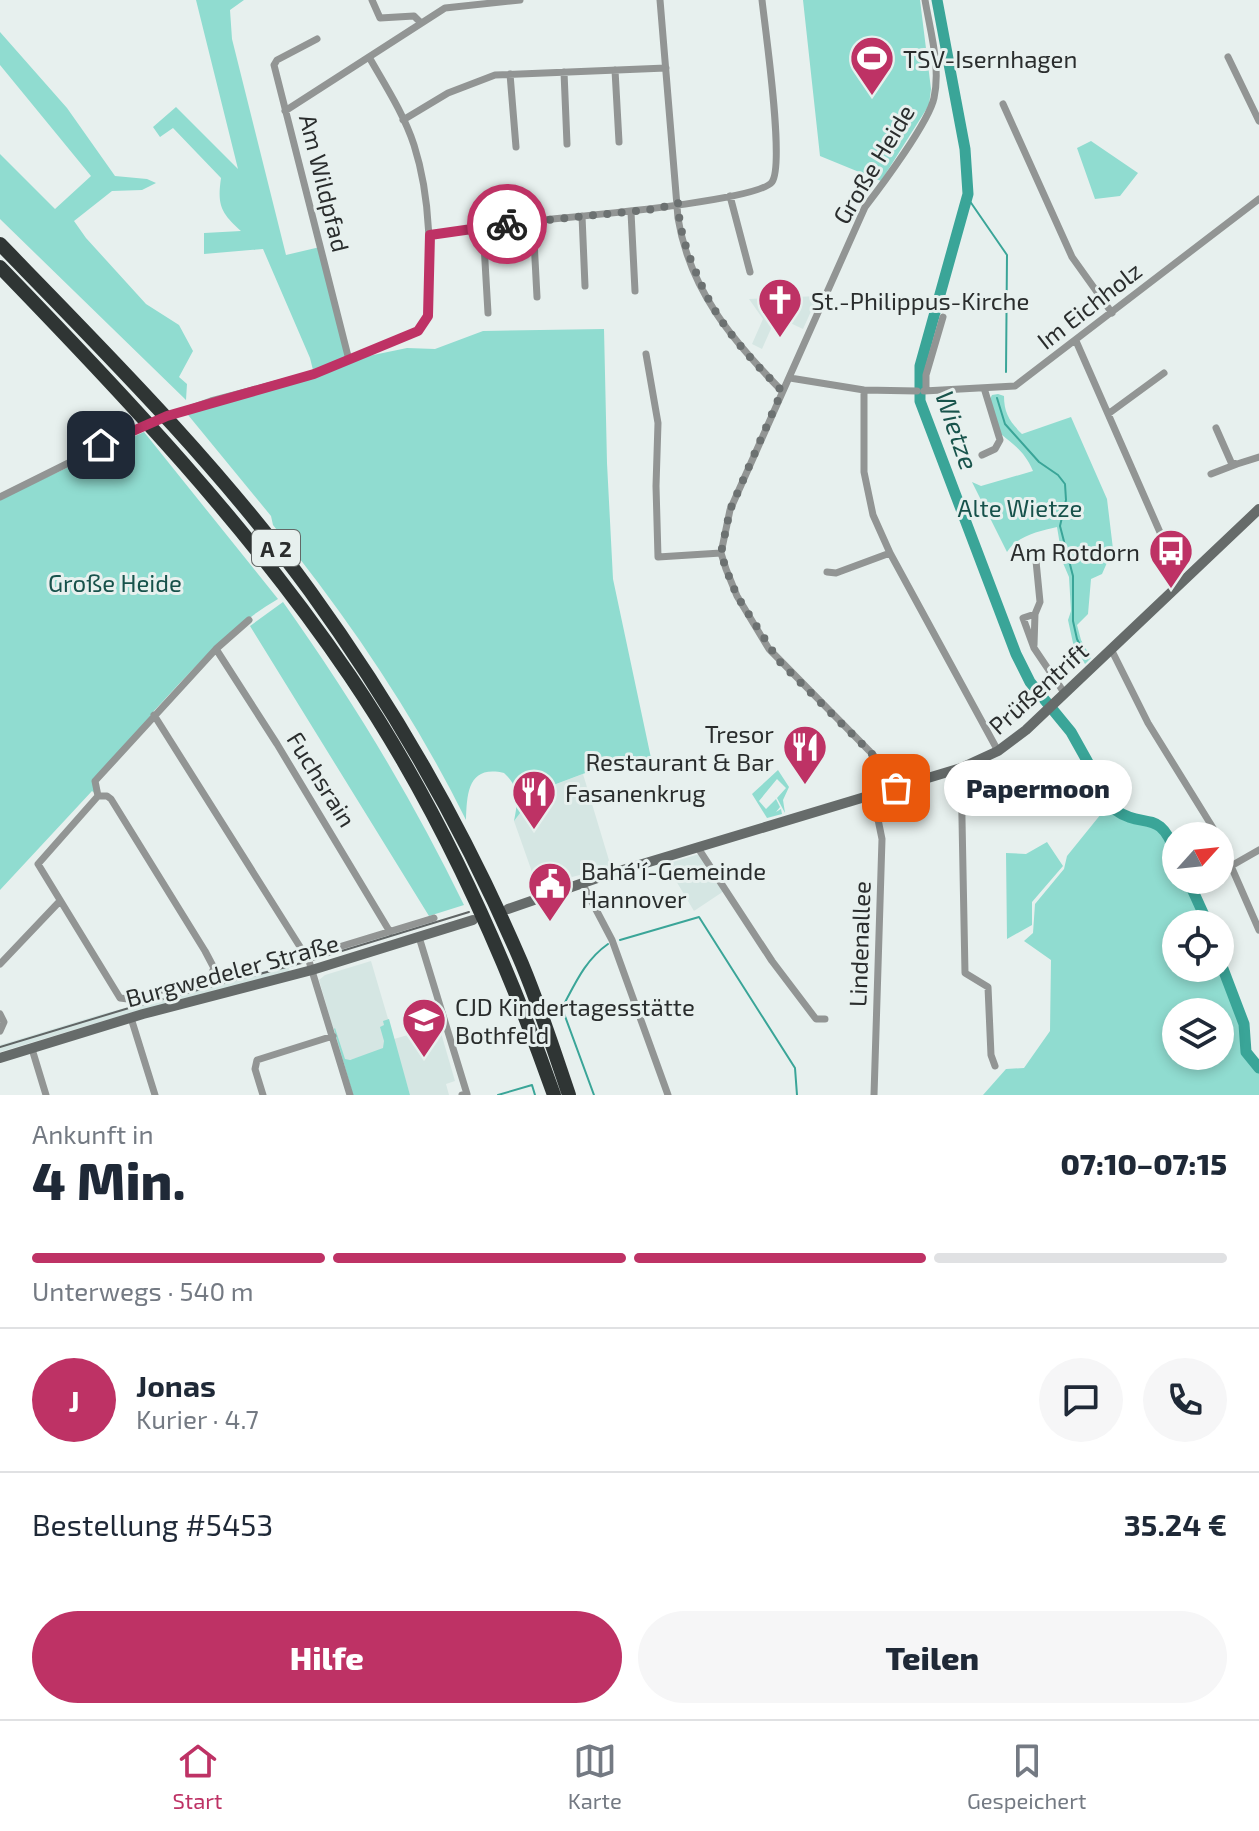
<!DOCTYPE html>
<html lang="de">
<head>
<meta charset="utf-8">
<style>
	body { margin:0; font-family:"Exo 2",sans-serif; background:#f6f6f7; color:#1f2937; height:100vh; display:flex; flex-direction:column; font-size:30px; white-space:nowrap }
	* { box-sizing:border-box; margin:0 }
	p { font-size:26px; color:#747a83 }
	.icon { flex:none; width:44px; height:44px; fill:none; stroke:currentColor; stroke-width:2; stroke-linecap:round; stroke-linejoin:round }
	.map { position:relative; height:1095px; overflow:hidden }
	.details { display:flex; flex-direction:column; background:#fff; flex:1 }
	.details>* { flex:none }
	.needle { width:52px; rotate:63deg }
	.fabs { position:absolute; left:1162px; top:822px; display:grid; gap:16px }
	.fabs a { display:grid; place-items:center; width:72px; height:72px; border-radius:50%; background:#fff; box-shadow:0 4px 12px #0003; font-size:40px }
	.pin { position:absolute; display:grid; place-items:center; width:68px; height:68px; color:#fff; margin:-34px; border-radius:16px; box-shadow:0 4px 12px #0006 }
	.courier { position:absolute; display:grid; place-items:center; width:80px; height:80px; margin:-40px; border:6px solid #be3265; border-radius:50%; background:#fff; color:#222; box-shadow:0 2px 10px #0007 }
	.bubble { position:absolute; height:56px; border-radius:28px; background:#fff; box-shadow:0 4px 12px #0003; font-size:26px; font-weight:800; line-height:56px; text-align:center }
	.overview em { font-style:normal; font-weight:800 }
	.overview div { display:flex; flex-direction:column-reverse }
	.overview { display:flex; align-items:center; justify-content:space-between; height:136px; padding:0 32px }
	h1 { font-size:52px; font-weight:800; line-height:60px }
	.bar { display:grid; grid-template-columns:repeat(4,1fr); gap:12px 8px; align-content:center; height:96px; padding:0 32px }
	.bar i { height:10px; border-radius:6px; background:#e0e1e3 }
	.bar .current { background:#be3265 }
	.bar p { grid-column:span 4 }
	.line { display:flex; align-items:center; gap:20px; padding:0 32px; border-top:2px solid #e0e1e3 }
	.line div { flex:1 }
	.round { display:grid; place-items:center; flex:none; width:84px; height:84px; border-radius:42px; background:#f6f6f7 }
	.primary-button { display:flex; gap:16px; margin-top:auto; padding:16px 32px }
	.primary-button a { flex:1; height:92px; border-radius:48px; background:#be3265; color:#fff; font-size:32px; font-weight:800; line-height:92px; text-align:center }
	.primary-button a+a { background:#f6f6f7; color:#1f2937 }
	.dock { display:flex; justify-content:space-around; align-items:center; height:112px; border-top:2px solid #e0e1e3; background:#fff; font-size:22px; color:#747a83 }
	.dock a { display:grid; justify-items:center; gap:4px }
	.dock .current { color:#be3265 }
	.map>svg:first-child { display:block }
</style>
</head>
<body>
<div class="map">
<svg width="1259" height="1095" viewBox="0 0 1259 1095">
	<rect width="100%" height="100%" fill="#e7f0ee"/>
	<path fill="#d5e6e3" d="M818,296L803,329L788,322L785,327L774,322L762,349L752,344L763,319L749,299Z
		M583,774L611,867L533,887L531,869L514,821L524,808V796Z
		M699,854L724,891L694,911L666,864Z
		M371,961L394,1039L439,1026L455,1081L446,1084L449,1095H410L395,1046L343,1062L319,980L325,975Z
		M288,965L290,972L130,1013L0,1052V1045L102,1014Z"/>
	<path fill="#90dcd0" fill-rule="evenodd" d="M196,0H244L230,10L232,39L286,255L320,247L349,360L407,348L435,349L483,331L604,329L607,463L613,579L651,758L607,774L604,766L524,796V808L514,821C518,801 520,787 504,773C468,765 467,793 466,820C414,715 347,616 273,525L271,516L184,410L314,374L310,358L263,249L204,254V233L241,231C221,213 217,205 221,178L173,128L160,137L153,127L176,107L238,169Z
		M803,0H920L931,89L929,105L881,181L820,156Z
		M0,32L67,108L115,176L147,179L156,183L142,190L112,191L74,221L86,238L146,304L179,325L193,351L179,377L187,384L186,400L0,219V154L55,209L91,176L0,65Z
		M1091,141L1138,173L1120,196L1095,199L1077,148Z
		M998,394L1004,396C1004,413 1010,422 1022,434L1071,417L1107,499L1113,549L1102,574L1091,579L1088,614L1077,625L1081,640L1091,658L1085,664L1073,643L1068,620L1071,611L1069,577L1063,563L1057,527C1039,531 1017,536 1007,552L972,482L981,486L1033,471C1025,452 1015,446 1001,434L990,399L992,395Z
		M144,432L278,599C228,628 192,670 153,712L154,715L95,781L98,796L92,791L0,890V499Z
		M283,602C352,699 412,798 464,905L429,916L250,626Z
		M778,770L789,787L783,800L785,813L777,798L786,788L777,779L759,801L766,809L776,799L780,807L776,812L781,809L782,814L767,818L752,794Z
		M1109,799L1123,813L1159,820L1173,839L1176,880H1189L1210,924H1176V968H1220V954L1246,1023L1249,1048L1259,1064V1095H983L1006,1069L1024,1068L1050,1031L1051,960L1024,941L1033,933L1035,904L1064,869L1067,856L1105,809ZM1176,1012H1220V1056H1176Z
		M1047,842L1063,866L1032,902V925L1007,939L1006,853L1026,854Z
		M389,1019L410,1095H353L334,1029L335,1028L345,1059L350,1060L383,1048L384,1041L380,1027L384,1025L383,1021Z"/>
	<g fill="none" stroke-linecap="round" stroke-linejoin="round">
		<path stroke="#3aa598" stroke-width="2" d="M967,197L1007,255L1006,372
			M997,398L1005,424L1039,462L1058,475L1065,484L1066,500L1060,526L1073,576V621L1077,639L1087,659
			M620,940L699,917L795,1068L797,1095
			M498,1095L532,1085L535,1095
			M594,1095L562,1008C575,984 585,960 608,944"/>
		<path stroke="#3aa598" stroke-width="11" d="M937,0L965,149L968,194L920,366V401L1016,654L1030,682L1071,732L1114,809C1144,831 1159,806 1176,854
			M1188,880L1208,924
			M1220,961L1244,1024L1246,1052L1259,1068"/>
		<path stroke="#929594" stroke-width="7" d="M372,0L380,18L414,16L421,23
			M660,0L678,218C690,291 733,341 782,391
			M317,39L277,60L274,65L349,360
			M1228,57L1259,121
			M615,70L619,142
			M564,72L567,144
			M510,74L516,147
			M1003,104L1072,257L1112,313
			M285,111L445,8L520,0
			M403,120L448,93L495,75L666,68
			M730,196L750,272
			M631,212L635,291
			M582,216L585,286
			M533,221L537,297
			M483,227L488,313
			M430,235C464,230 498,224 533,221C567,217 757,202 772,182C785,164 765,28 762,0
			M1076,341L1177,571L1184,579
			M646,354L658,423L656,486L658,557L721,553
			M790,378L864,390L917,391
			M864,390V472L873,515L890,553L998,751
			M926,390V375L943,317
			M924,391L1015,386L1259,199
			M1108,414L1164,373
			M1216,428L1231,462L1237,464L1259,457
			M982,455L995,449L1000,440L984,388
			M1211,474L1237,464
			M0,497L149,423L211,401L314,374L418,331L428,316C430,258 432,201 414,145C404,114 385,85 369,57
			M827,572L836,573L890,553
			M1035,614L1023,618L1034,648L1065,694
			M1034,645L1035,614L1040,602L1036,561
			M216,649L277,744L390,932
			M1111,649L1148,723L1218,836
			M154,715L309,961L350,1095
			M961,768L965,973L988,987L991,1055L995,1066
			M896,788L892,774L769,649L737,596L726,569L721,553L730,510L865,207C882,185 929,122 934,98C941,67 930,30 925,0
			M873,795L882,839L874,1095
			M98,796H107L111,799L205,951L214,968L210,977L128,999L120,998L38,864L98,796L95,781L216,649L249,620
			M1220,841L1259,930
			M698,848L772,961L816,1019H825
			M1231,866L1259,850
			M582,883L612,940L668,1095
			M419,937L467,1094L462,1095
			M306,957L434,918
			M0,964L59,902
			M0,1014L4,1022L0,1031
			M131,1018L155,1095
			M32,1049L46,1095
			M263,1095L255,1069L257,1060L333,1036"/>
		<path stroke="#666b6a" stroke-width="10" d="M508,909L606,875L961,768L998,751L1026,730L1259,509
			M0,1058L143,1014L312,970L473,920"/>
		<path stroke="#2f3534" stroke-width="14" d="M0,244C108,355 219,466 310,591C394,707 466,833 522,964C540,1007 554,1051 569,1095
			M0,267C125,396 249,527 350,676C438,806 502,948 554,1095"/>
		<path stroke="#606565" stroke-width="2" d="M0,1047L129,1008L309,961L469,912"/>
	</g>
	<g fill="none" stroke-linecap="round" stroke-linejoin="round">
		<path stroke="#6c7171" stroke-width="8" stroke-dasharray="0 14.4" d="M507,224L656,209L678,203C679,227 685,247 695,270C716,322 743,351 782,391L730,510L721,553L726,569L737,596L779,661L892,774L896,788"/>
		<path stroke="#be3265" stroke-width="10" d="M101,445L167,416L314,374L418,331L428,316L430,235L507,224"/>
	</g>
	<defs>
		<g id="stadium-pin" transform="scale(2.3)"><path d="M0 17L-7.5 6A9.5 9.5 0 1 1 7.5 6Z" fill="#be3265" stroke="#e7f0ee"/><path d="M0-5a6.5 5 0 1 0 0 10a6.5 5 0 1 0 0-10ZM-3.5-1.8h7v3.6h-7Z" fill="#fff"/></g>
		<g id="church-pin" transform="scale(2.3)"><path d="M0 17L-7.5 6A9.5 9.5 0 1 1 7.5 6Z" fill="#be3265" stroke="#e7f0ee"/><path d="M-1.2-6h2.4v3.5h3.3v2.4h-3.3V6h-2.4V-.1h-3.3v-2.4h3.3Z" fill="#fff"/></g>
		<g id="bus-pin" transform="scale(2.3)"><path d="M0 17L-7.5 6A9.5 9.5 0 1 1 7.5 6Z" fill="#be3265" stroke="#e7f0ee"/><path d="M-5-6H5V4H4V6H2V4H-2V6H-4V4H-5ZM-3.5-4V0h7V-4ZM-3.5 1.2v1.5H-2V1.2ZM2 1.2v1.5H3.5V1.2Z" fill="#fff"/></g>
		<g id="restaurant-pin" transform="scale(2.3)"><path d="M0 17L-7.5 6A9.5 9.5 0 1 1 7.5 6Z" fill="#be3265" stroke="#e7f0ee"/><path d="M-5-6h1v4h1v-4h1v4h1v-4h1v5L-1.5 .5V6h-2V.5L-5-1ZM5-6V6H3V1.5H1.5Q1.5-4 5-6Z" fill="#fff"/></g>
		<g id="civic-pin" transform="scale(2.3)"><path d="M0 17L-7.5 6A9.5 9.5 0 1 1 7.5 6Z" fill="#be3265" stroke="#e7f0ee"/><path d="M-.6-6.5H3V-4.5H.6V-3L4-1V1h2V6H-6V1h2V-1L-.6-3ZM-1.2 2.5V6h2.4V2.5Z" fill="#fff"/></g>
		<g id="school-pin" transform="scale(2.3)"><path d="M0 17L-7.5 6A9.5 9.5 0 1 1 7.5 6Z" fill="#be3265" stroke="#e7f0ee"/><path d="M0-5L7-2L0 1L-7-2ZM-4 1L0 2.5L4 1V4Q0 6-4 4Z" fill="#fff"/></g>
	</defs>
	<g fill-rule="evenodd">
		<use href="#stadium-pin" x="872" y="58"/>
		<use href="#church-pin" x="780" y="300"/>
		<use href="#bus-pin" x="1171" y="551"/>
		<use href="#restaurant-pin" x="805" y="747"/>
		<use href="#restaurant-pin" x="534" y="792"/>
		<use href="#civic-pin" x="550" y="884"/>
		<use href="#school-pin" x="424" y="1020"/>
	</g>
	<g text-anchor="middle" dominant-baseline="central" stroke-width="6" stroke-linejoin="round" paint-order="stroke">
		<rect fill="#e7f0ee" stroke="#636867" stroke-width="2" x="252" y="530" width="48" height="36" rx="6"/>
		<g font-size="22" font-weight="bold" fill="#2a2d2d">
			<text x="276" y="548">A 2</text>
		</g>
		<g font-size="24" fill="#2a2d2d" stroke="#e7f0ee" text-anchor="start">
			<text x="903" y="58">TSV-Isernhagen</text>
			<text x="811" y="300">St.-Philippus-Kirche</text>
			<text x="1140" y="551" text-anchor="end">Am Rotdorn</text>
			<text x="774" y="733" text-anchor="end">Tresor<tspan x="774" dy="28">Restaurant &amp; Bar</tspan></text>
			<text x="565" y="792">Fasanenkrug</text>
			<text x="581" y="870">Bahá'í-Gemeinde<tspan x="581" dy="28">Hannover</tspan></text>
			<text x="455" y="1006">CJD Kindertagesstätte<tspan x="455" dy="28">Bothfeld</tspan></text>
		</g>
		<g font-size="24" fill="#2a2d2d" stroke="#e7f0ee">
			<text transform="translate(873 164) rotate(-59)">Große Heide</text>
			<text transform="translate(325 183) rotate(76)">Am Wildpfad</text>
			<text transform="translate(1089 305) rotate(-38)">Im Eichholz</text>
			<text transform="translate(1038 688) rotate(-42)">Prüßentrift</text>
			<text transform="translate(322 779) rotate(58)">Fuchsrain</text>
			<text transform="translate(859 944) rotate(-88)">Lindenallee</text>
			<text transform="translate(232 970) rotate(-15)">Burgwedeler Straße</text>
		</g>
		<g font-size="24" fill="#17524b" stroke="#e7f0ee">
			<text x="1020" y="507">Alte Wietze</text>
			<text x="115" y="582">Große Heide</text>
		</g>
		<g font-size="26" font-style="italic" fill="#19544c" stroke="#e7f0ee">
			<text transform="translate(958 430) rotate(71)">Wietze</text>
		</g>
	</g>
</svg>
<div class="fabs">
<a><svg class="needle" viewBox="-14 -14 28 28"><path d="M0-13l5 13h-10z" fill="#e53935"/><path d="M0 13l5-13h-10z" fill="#747a83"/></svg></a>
<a><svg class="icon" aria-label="locate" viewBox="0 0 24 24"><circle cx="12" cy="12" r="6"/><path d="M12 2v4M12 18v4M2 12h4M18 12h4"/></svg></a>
<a><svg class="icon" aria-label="layers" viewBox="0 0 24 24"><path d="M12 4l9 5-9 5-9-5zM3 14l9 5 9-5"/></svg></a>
</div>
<div class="pin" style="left:896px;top:788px;background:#ea580c"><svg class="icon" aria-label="bag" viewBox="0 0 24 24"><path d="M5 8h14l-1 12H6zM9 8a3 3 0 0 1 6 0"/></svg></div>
<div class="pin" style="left:101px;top:445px;background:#1f2937"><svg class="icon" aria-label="home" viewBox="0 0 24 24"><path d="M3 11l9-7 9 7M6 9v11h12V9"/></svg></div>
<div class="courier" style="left:507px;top:224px"><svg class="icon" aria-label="bike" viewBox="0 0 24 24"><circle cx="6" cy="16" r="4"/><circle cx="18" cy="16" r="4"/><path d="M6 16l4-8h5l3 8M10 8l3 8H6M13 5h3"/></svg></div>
<div class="bubble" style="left:944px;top:760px;width:188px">Papermoon</div>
</div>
<section class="details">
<div class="overview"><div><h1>4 Min.</h1><p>Ankunft in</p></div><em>07:10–07:15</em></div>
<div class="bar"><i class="current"></i><i class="current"></i><i class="current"></i><i></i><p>Unterwegs · 540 m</p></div>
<div class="line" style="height:144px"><b class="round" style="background:#be3265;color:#fff">J</b><div><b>Jonas</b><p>Kurier · 4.7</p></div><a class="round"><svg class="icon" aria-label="chat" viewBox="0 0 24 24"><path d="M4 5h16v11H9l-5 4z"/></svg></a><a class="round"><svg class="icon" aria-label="phone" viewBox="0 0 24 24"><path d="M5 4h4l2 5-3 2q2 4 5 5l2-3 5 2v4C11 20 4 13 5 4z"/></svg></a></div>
<div class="line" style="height:104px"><div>Bestellung #5453</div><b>35.24 €</b></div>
<div class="primary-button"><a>Hilfe</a><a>Teilen</a></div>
</section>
<nav class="dock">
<a class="current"><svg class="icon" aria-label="home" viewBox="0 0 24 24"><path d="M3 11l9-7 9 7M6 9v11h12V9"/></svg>Start</a>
<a><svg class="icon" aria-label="map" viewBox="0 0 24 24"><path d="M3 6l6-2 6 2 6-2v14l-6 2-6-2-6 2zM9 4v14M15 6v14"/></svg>Karte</a>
<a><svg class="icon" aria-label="saved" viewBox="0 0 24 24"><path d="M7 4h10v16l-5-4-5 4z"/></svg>Gespeichert</a>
</nav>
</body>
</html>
